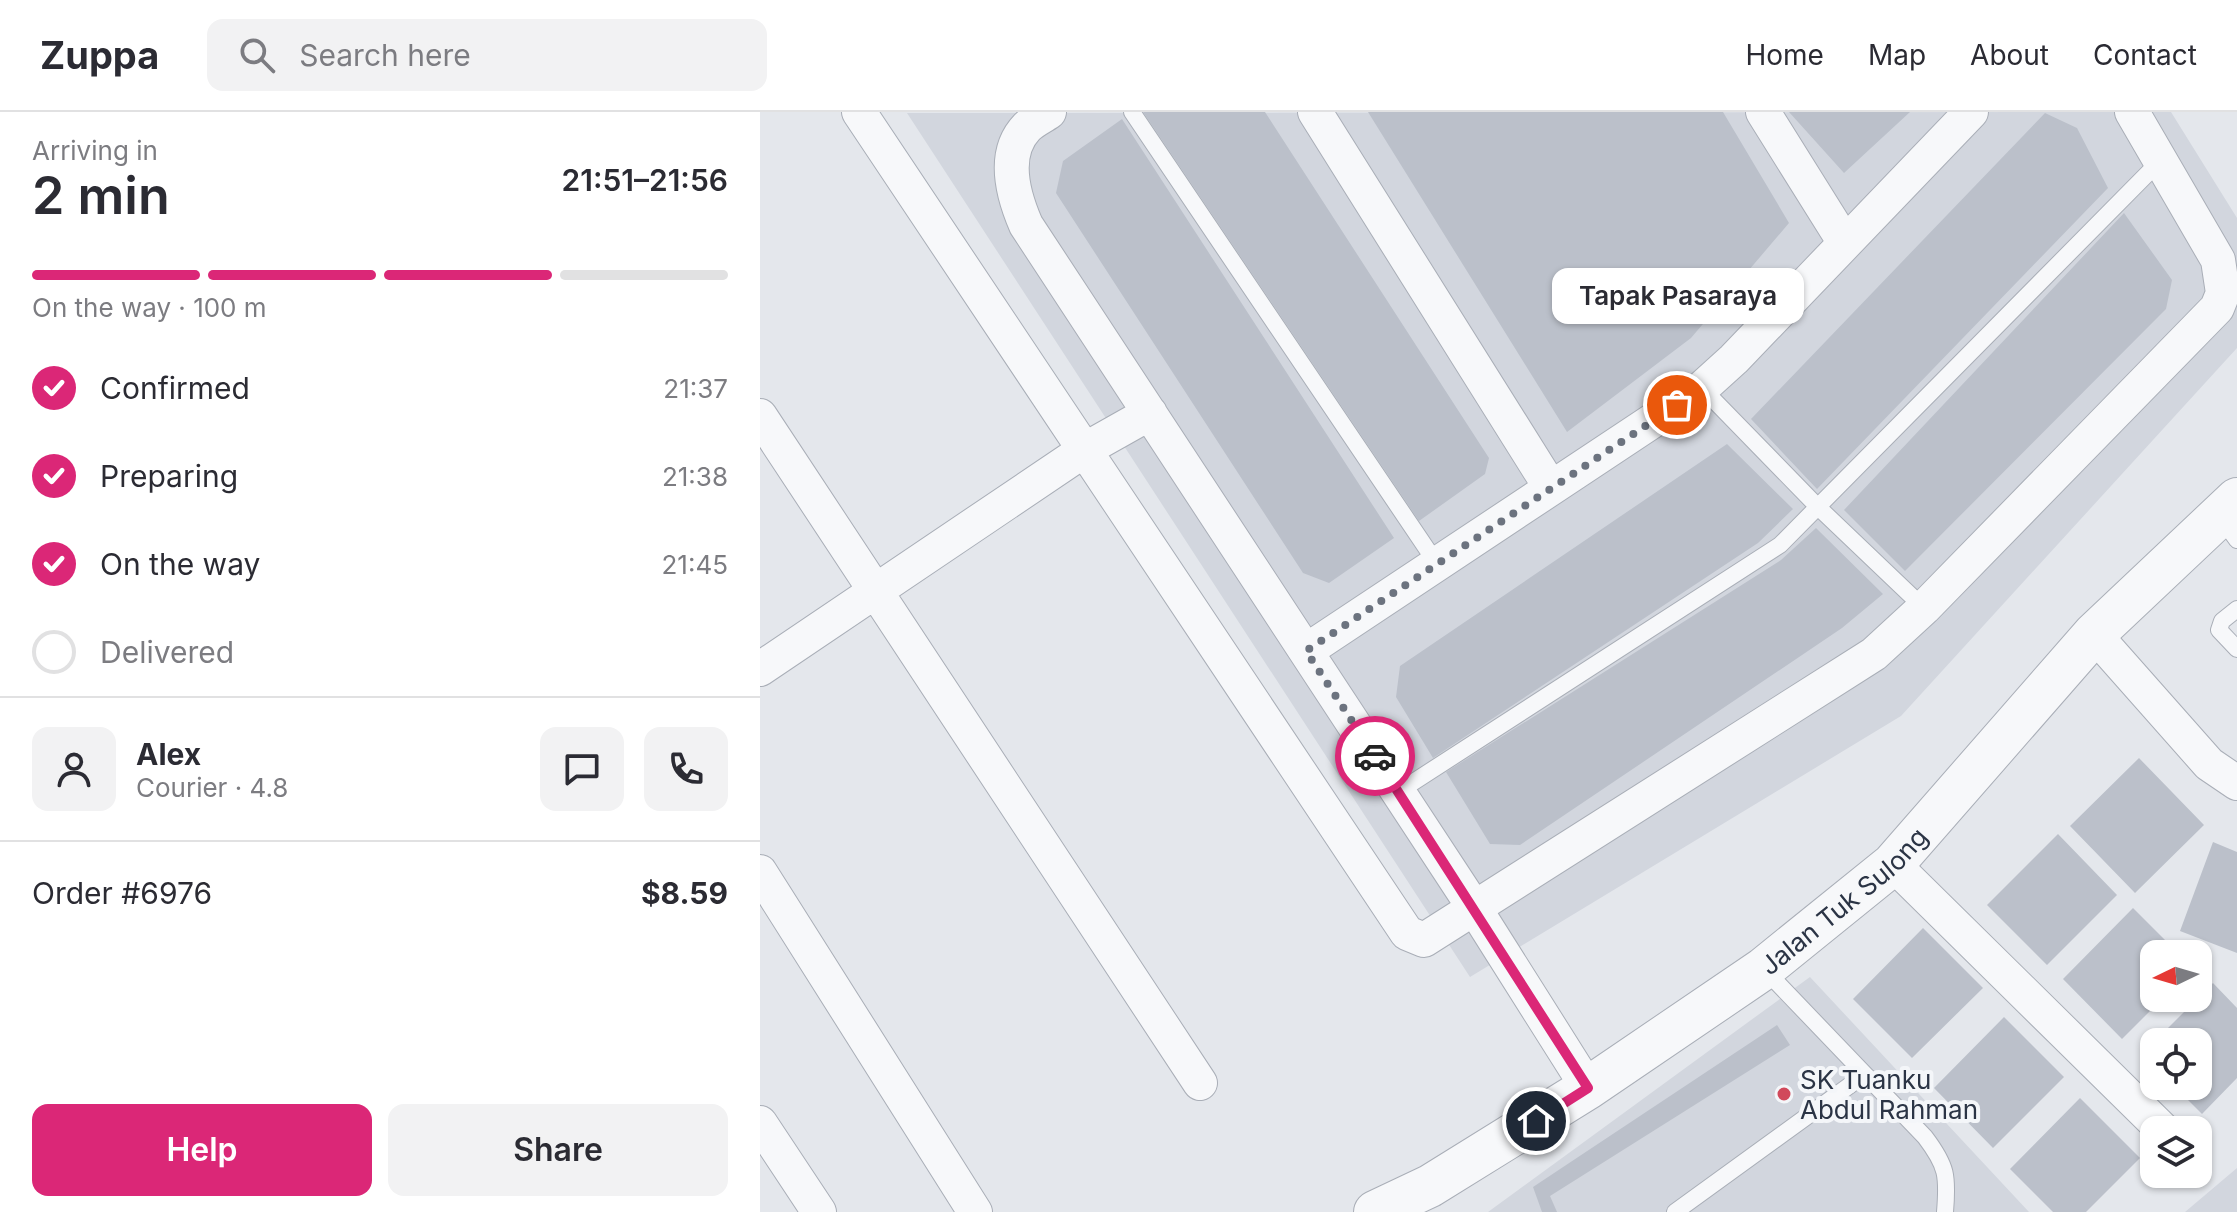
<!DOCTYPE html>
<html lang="en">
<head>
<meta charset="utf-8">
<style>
	body { margin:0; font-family:Inter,sans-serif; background:#f2f2f3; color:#2b2b33; height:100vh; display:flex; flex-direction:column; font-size:30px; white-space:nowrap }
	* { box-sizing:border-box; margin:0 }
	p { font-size:26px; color:#7c7c81 }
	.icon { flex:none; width:44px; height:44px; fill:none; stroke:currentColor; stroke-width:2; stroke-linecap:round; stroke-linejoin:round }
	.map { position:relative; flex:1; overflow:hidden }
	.drawer { display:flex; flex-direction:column; background:#fff; width:760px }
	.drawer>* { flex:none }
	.needle { width:52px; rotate:265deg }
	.fabs { position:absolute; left:1380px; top:828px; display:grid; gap:16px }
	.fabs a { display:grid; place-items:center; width:72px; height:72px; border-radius:16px; background:#fff; box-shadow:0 2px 6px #0004; font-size:40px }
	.pin { position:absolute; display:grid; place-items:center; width:68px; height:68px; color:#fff; margin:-34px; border:4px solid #fff; border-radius:50%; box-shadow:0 2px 8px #0007 }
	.courier { position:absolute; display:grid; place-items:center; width:80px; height:80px; margin:-40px; border:6px solid #db2777; border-radius:50%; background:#fff; color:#222; box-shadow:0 2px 10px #0007 }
	.bubble { position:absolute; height:56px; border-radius:16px; background:#fff; box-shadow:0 2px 6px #0004; font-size:26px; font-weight:600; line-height:56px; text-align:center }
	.head em { font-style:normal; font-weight:600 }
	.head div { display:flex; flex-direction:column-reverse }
	.head { display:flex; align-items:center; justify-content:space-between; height:136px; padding:0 32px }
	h1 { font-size:52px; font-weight:600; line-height:60px }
	.bar { display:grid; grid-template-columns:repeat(4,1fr); gap:12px 8px; align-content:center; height:96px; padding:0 32px }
	.bar i { height:10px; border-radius:6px; background:#e1e1e2 }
	.bar .current { background:#db2777 }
	.bar p { grid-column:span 4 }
	.line { display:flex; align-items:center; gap:20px; padding:0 32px; border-top:2px solid #e1e1e2 }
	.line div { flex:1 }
	.round { display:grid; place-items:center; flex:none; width:84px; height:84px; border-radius:16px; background:#f2f2f3 }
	ol { padding:0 32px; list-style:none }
	li { display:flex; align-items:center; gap:24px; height:88px }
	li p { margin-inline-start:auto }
	li .icon { padding:8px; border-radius:50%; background:#db2777; color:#fff; stroke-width:4 }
	li:last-child { color:#7c7c81 }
	li i { width:44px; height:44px; border:4px solid #e1e1e2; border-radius:50% }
	.cta { display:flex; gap:16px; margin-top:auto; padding:16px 32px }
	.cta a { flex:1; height:92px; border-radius:16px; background:#db2777; color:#fff; font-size:32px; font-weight:600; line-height:92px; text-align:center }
	.cta a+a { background:#f2f2f3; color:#2b2b33 }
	header { display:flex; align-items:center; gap:48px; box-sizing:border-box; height:112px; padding:0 40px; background:#fff; border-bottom:2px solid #e1e1e2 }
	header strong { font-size:38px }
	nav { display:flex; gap:44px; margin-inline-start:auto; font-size:28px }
	.search { width:560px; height:72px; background:#f2f2f3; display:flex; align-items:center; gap:20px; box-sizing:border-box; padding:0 28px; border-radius:16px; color:#7c7c81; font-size:30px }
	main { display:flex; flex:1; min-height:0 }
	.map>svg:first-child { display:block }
</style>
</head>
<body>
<header>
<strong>Zuppa</strong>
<div class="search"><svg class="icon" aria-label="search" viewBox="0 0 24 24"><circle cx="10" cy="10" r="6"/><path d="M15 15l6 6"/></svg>Search here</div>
<nav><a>Home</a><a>Map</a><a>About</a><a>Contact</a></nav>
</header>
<main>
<section class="drawer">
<div class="head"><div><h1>2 min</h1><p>Arriving in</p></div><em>21:51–21:56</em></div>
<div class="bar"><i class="current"></i><i class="current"></i><i class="current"></i><i></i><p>On the way · 100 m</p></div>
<ol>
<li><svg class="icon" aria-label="check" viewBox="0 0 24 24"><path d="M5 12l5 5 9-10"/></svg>Confirmed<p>21:37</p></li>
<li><svg class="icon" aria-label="check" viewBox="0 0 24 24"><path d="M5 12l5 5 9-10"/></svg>Preparing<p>21:38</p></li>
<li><svg class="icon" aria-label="check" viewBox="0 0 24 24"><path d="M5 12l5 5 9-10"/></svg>On the way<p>21:45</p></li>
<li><i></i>Delivered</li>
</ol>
<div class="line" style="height:144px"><a class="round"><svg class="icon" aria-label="person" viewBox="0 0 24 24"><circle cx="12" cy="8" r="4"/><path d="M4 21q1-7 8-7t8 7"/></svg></a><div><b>Alex</b><p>Courier · 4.8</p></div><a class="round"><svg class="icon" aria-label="chat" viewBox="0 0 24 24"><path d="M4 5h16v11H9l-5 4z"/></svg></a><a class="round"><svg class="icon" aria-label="phone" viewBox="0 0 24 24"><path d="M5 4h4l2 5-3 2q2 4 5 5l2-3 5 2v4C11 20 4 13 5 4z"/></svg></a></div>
<div class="line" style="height:104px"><div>Order #6976</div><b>$8.59</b></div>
<div class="cta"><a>Help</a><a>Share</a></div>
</section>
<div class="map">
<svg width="1477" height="1100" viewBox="0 0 1477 1100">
	<rect width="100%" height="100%" fill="#e4e7ec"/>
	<path fill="#d2d6de" d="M1411,0L1477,106V236L1141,604L710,865L147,1Z
		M1050,865L1269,1100H728Z
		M1477,1056V1100H1425Z"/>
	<path fill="#bbc0ca" d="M383,0H505L729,346L725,362L659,409Z
		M608,0H963L1029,111L931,226L807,320Z
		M1029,0H1150L1084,61Z
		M1285,1L1317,16L1348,76L1057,377L991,307Z
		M362,7L634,426L569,471L543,461L296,81L303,49Z
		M1364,101L1412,168L1406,197L1145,459L1084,398Z
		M967,332L1033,397L998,431L673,646L636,585L640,554Z
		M1056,416L1123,482L1082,516L760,733L730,732L686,660L1021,448Z
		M1379,646L1444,713L1375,781L1310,714Z
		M1298,722L1357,783L1287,853L1227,793Z
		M1453,730L1477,740V841L1420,819Z
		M1373,796L1419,842H1394V886H1403L1362,927L1303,867Z
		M1163,816L1223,876L1152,946L1093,887Z
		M1453,871L1477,896V966L1442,1002L1414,974H1438V930H1394Z
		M1244,905L1304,965L1233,1036L1174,976Z
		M1017,913L1030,933L790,1084L797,1100H782L773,1075Z
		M1320,986L1380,1046L1326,1100H1293L1250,1057Z"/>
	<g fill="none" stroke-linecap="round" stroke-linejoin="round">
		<g stroke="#a9aeb7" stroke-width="18">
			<path id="service" d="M372,0L677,452
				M942,276L1058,395L1164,496
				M1459,403L1477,428
				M1477,497L1462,509L1459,518L1477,537
				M638,680L1020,433L1401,48
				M1004,857L1165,1025C1187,1054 1188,1064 1185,1100
				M915,1100L1104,963"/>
		</g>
		<g stroke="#a9aeb7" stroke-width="36">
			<path id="minor" d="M99,0L647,821L664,828L1114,542L1164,496L1457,196L1463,181L1458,148L1372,0
				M289,0C282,5 273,9 267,15C241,42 253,83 266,113L715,797L828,976
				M555,0L791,376
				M1003,0L1085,131
				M0,304L440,971
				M1334,522L1449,652L1477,671
				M546,539L942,276L974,247L1211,0
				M0,557L326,337L390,301
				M1133,752L1403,1018
				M0,760L215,1100
				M0,1011L59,1100"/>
		</g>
		<g stroke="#a9aeb7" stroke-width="44">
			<g id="tertiary">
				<path id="s1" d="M615,1100L670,1074L828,976L1003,857L1133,752L1334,522L1477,387"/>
			</g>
		</g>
		<use href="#service" stroke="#f7f8fa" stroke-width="16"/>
		<use href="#minor" stroke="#f7f8fa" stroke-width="34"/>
		<use href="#tertiary" stroke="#f7f8fa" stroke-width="42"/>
	</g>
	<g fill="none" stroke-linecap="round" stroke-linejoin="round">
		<path stroke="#6c737f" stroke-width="8" stroke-dasharray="0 14.4" d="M615,644L546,539L917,293"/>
		<path stroke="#db2777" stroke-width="10" d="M615,644L828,976L776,1009"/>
	</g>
	<circle fill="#d1495b" stroke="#f4f6f9" stroke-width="3" cx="1024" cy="982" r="8"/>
	<g text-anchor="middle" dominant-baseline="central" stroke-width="8" stroke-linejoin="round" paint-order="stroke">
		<g font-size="26" fill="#2b3445" stroke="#f4f6f9">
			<text stroke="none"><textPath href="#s1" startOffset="564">Jalan Tuk Sulong</textPath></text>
		</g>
		<g font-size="26" fill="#2b3445" stroke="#f4f6f9" text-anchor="start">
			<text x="1040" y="967">SK Tuanku<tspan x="1040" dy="30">Abdul Rahman</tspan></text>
		</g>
	</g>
</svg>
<div class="fabs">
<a><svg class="needle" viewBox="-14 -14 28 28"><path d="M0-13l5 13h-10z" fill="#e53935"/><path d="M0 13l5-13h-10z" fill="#7c7c81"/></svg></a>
<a><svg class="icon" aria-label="locate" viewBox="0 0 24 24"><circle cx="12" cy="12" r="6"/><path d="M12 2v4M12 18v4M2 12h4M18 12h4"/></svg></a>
<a><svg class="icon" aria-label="layers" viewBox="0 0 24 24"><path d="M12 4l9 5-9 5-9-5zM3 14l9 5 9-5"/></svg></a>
</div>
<div class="pin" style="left:917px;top:293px;background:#ea580c"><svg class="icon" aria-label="bag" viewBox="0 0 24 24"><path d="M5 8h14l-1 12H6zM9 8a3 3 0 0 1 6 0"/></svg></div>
<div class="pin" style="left:776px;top:1009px;background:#1f2937"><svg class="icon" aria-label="home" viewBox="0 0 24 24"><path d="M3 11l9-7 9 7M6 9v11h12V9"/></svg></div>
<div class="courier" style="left:615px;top:644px"><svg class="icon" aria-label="car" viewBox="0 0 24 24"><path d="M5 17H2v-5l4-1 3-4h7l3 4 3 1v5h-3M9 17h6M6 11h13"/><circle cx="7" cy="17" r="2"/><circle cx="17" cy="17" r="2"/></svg></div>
<div class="bubble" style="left:792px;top:156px;width:252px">Tapak Pasaraya</div>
</div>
</main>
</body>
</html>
